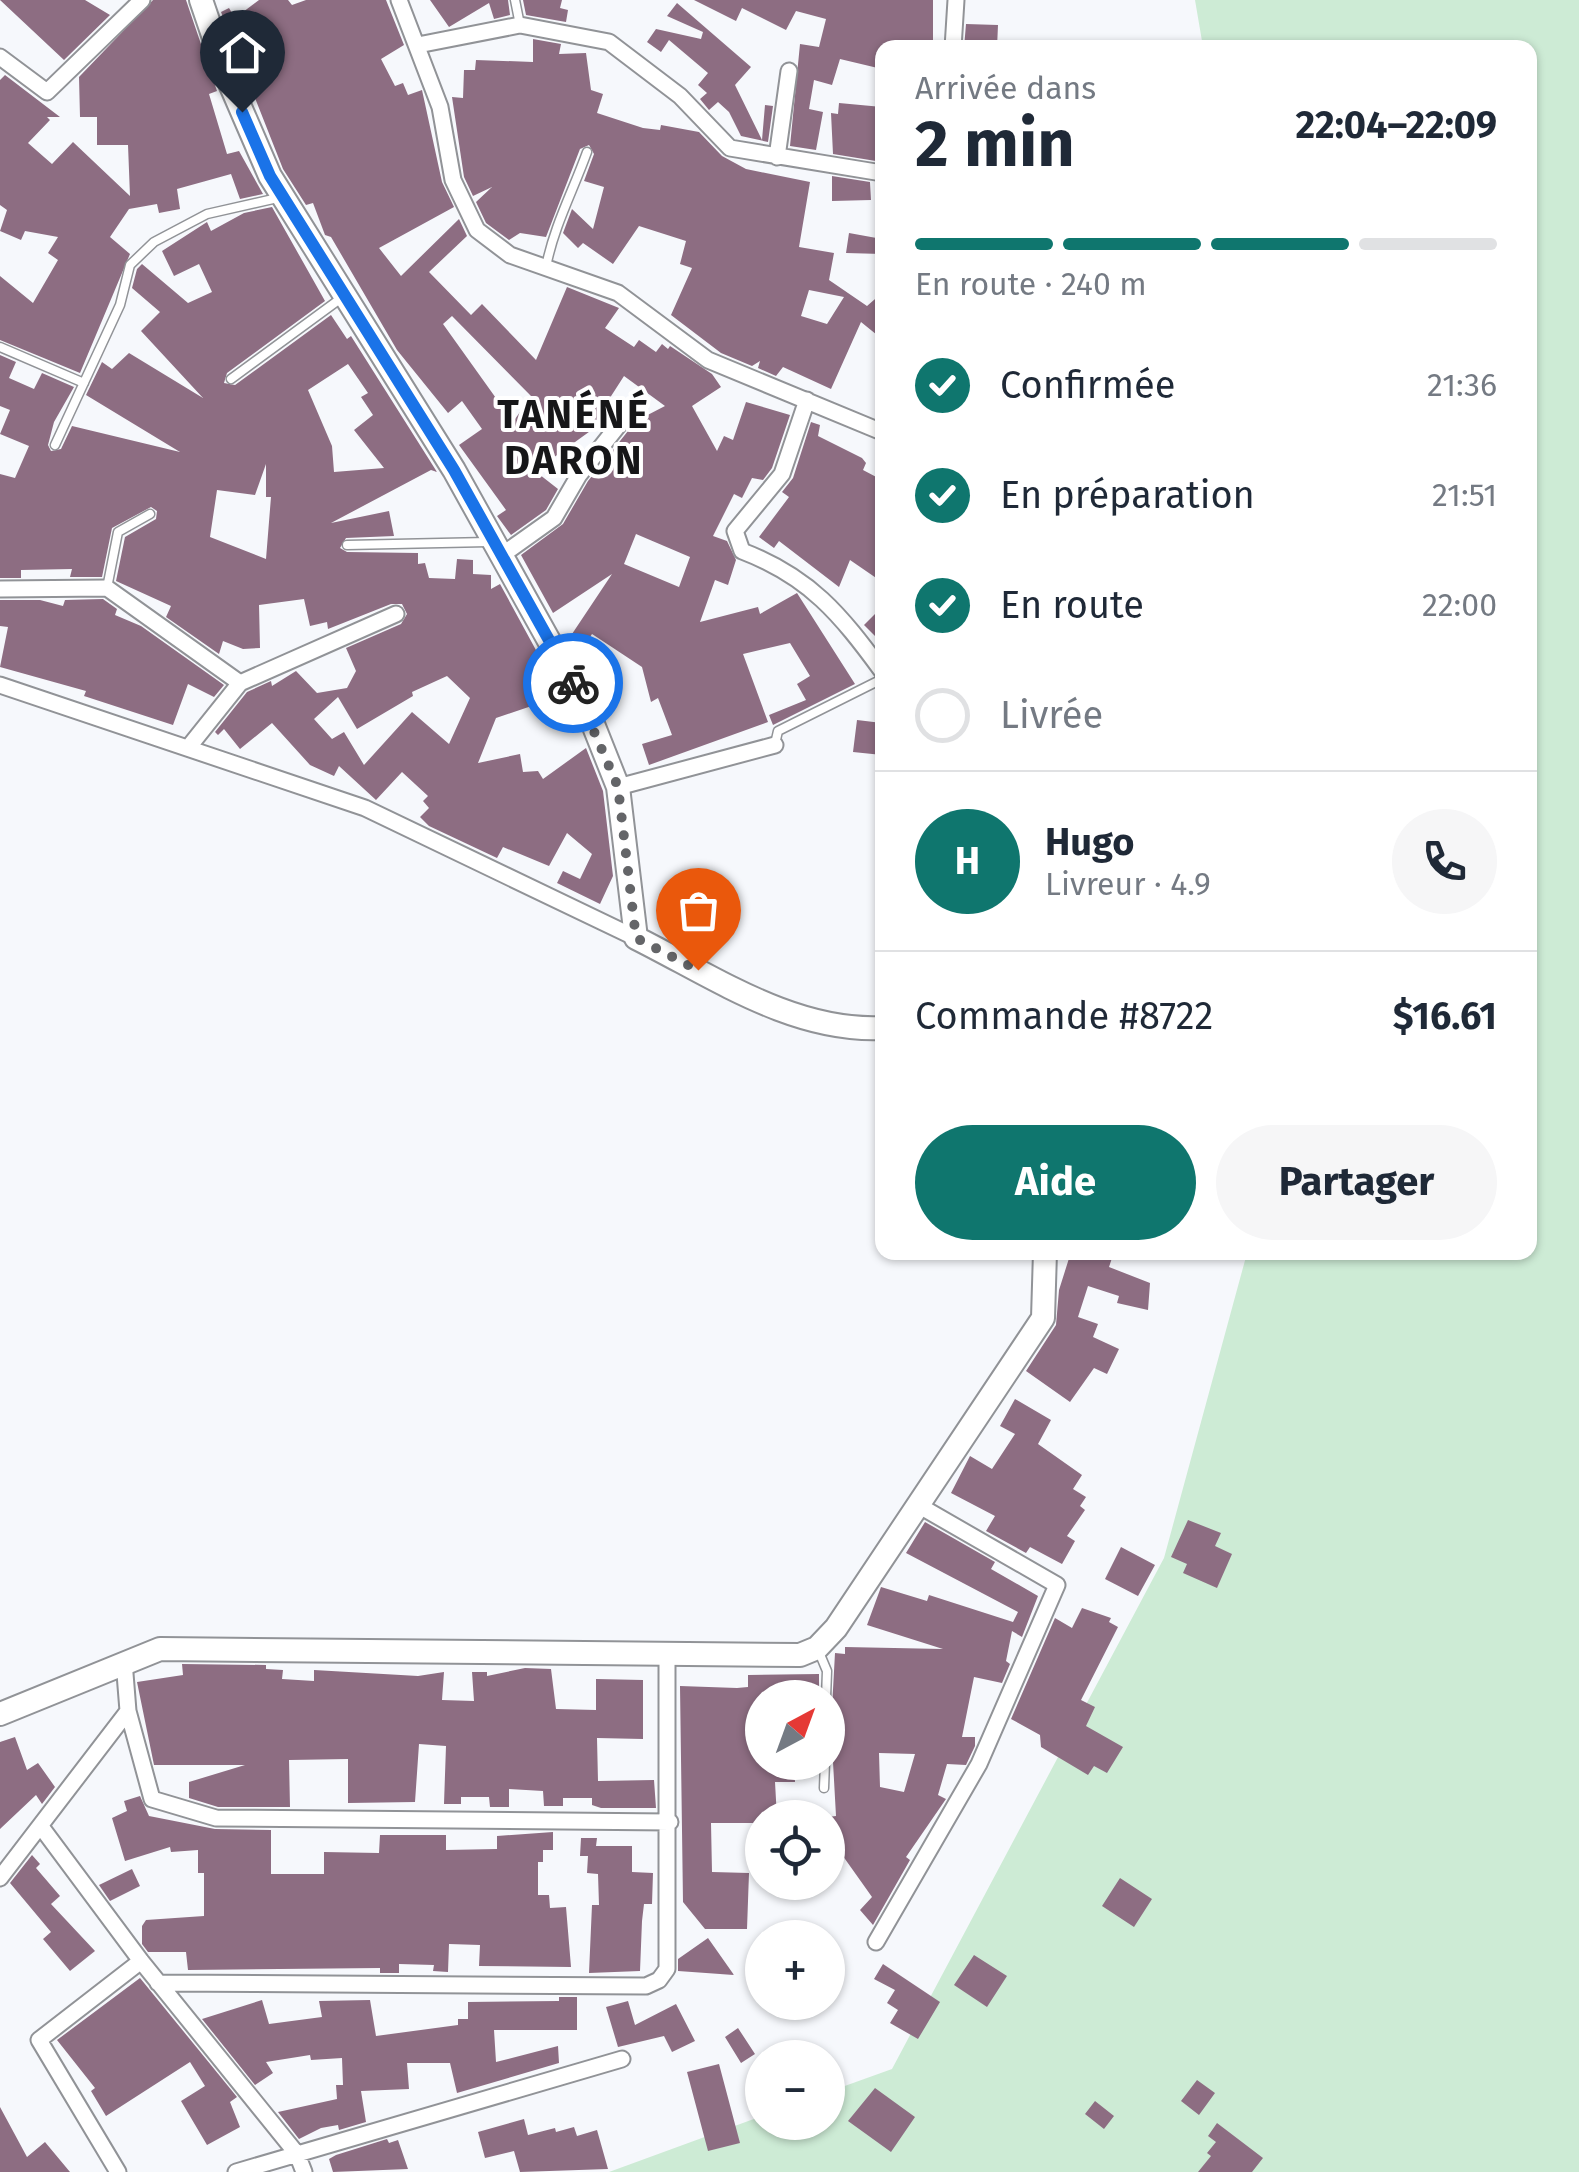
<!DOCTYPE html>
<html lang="fr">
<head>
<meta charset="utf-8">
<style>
	body { margin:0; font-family:"Fira Sans",sans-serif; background:#f6f6f7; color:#1f2937; height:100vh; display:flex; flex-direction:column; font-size:38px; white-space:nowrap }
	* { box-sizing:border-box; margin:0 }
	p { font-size:32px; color:#747a83 }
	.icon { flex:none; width:55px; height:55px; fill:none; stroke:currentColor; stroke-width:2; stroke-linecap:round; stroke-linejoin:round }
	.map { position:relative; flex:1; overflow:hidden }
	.side { position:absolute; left:875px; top:40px; width:662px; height:1220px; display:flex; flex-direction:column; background:#fff; border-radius:20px; box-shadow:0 2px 8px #0004 }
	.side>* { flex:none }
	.needle { width:65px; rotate:41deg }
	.tools { position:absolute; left:745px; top:1680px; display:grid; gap:20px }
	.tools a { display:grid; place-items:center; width:100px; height:100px; border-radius:50%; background:#fff; box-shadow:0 2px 8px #0004; font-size:50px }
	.pin { position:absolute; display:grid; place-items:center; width:85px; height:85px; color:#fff; margin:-102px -42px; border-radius:50% 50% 50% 0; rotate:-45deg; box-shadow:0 0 10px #0007 }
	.pin .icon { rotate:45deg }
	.courier { position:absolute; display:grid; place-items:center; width:100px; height:100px; margin:-50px; border:8px solid #1a73e8; border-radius:50%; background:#fff; color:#222; box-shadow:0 2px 12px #0007 }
	.overview em { font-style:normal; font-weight:700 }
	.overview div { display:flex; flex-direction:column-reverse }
	.overview { display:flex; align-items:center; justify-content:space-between; height:170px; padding:0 40px }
	h1 { font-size:65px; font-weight:700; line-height:75px }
	.bar { display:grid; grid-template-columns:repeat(4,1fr); gap:15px 10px; align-content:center; height:120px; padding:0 40px }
	.bar i { height:12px; border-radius:8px; background:#e0e1e3 }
	.bar .selected { background:#0f766e }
	.bar p { grid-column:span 4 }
	.line { display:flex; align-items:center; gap:25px; padding:0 40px; border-top:2px solid #e0e1e3 }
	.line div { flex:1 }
	.round { display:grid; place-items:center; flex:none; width:105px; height:105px; border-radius:52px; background:#f6f6f7 }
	ol { padding:0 40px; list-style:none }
	li { display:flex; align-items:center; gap:30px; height:110px }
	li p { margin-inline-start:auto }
	li .icon { padding:10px; border-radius:50%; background:#0f766e; color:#fff; stroke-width:4 }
	li:last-child { color:#747a83 }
	li i { width:55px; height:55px; border:5px solid #e0e1e3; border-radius:50% }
	.action { display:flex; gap:20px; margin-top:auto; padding:20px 40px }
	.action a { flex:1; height:115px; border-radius:60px; background:#0f766e; color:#fff; font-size:40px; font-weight:700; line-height:115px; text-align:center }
	.action a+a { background:#f6f6f7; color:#1f2937 }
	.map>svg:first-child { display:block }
</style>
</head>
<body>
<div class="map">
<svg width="1579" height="2172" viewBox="0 0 1579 2172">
	<rect width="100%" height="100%" fill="#f6f8fc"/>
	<path fill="#cdebd5" d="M1195,0H1579V2172H609L762,2116V2122H828V2092L892,2069L1164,1558L1247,1253L1530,1252V48L1203,47Z"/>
	<path fill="#8d6d82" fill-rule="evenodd" d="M0,0H85L110,15L64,60Z
		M153,0H186L217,91L209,94L227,154L239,151L263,194L240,199L231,174L177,189L180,209L159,213L157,204L129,209L110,237L130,254L80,373L0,340V276L33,303L58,260L48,253L58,237L25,231L21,240L0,231L7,210L0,205V80L5,75L60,117H47L50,120L28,143L52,164L73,142L130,196L128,145H97V117H80L79,77Z
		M259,0H288L292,5L306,0H386L404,45L381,59L395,86L403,83L408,95L422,90L442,182L454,207L379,248L401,276L459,219L467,236L429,272L471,315L482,304L536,360L567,287L619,308L605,328L634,347L639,340L656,352L662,344L668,349L670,346L712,374L721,387L692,406L717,451L724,436L733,440L746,402L790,415L772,468L763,480L752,478L742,498L734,494L713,536L727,541L736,560L728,585L715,580L700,622L758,607L760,614L797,593L855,684L773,725L769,715L806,700L797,684L810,676L790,643L743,654L768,722L649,765L642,744L672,735L658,698L651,702L642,667L592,634L584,646L570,637L612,574L553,613L521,555L563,524L588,481L636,421L665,406L624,376L606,404L614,412L611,416L535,471L558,489L546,510L511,535L497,516L506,510L459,445L482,429L462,401L448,413L397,350L331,237L325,235L313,203L306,205L283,169L221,12L229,8L235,18ZM452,316L531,396L513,422L443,324ZM636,534L690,557L679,587L624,564Z
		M430,0H508L510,15L494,19L489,3L449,27Z
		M523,0H562L560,8L568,10L566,22L526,15Z
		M694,0H933V48H882V69L840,59L832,85L814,80L809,109L823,112L816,150L790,146L800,44L819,47L826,19L796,11L786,30L742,8L736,21Z
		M677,3L751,67L735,85L762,140L765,105L773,106L768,142L741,136L729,112L718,102L709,110L700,99L707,93L698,85L708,73L669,40L661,52L647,42L656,29L701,39L703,32L667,16Z
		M966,24L998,25L997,48H964Z
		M533,39L561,44L559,54L586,53L591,90L603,94L597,113L643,128L660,130L661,125L699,132L722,156L746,169L810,182L799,247L834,253L829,280L867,306L882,293V339L861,322L831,389L783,367L776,376L758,368L760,361L752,366L721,353L671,315L692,268L680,264L686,241L639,226L613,264L583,243L578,248L563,233L572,209L593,229L604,187L584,181L594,154L589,145L580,149L546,237L520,233L509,240L486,223L476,202L492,187L473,196L464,177L452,97L463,98L464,70H475L476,60L533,62ZM809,290L844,297L827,324L801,316Z
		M839,103L882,107V162L833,154L831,113L838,114Z
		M832,176L870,182L871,200L832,201Z
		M272,207L325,301L227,373L224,383L235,385L331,315L347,339L351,336L437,472L431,470L331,523L389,511L394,536L346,538L340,548L347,552L418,553V564L425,563L429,578L455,579L457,559L473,560V574L491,575V589L500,584L561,696L496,718L478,763L520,754L523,772L538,771L543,779L586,748L603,791L613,876L600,904L557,883L563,871L580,879L592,854L567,833L549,866L503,847L497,858L429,826L420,817L429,808L423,801L428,796L402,772L376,800L339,766L334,776L310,765L272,723L240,749L224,729L218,735L215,732L247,692L271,681L272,686L296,671L317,693L347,688L356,671L346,648L401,624L407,614L402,604H391L328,629L327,622L310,626L304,599L259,605L260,648L243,649L223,641L219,654L166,617L171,606L116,581L125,537L156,519L157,511L151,507L112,528L102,577H70L72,569L21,570V578H0V474L15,478L29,446L0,434L10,410L0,406V355L16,362L9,378L34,389L42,373L74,387L54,422L48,445L51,451L61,449L72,426L180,452L86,395L102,362L112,369L129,353L203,398L141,331L160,312L132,288L137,269L142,264L188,303L212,292L199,264L174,276L162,251L207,222L211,231L244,213ZM348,364L368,393L361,397L373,415L354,430L384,468L334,472L332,446L308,390ZM266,464V497H271L266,559L210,537L217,490L255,495ZM447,676L470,698L449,744L412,712L364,765L344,732L332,739L314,719L338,697L357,729L413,696L412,692Z
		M849,233L882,239V254L846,253Z
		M811,422L820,425L818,436L862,458L866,463L863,470L882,480V582L850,560L839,587L779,541L774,548L759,537L789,497L782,492L793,478Z
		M103,599L117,609L115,615L141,626L224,685L214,697L188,684L173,725L84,696L86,691L0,667L8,627L0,626V600H40L63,606L65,600Z
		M882,607V643L864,625Z
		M857,720L882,723V755L853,752Z
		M1071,1252H1114L1109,1267L1150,1283L1148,1310L1117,1303L1119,1296L1088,1286L1078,1317L1098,1324L1093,1337L1119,1349L1107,1374L1094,1368L1070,1402L1026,1371L1056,1325L1059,1290Z
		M1015,1399L1051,1420L1038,1444L1082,1475L1073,1489L1086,1497L1080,1506L1085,1510L1067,1536L1075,1541L1062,1564L1030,1547L1026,1553L986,1531L995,1516L951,1493L970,1456L992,1469L1015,1434L1000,1426Z
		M1188,1520L1221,1533L1215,1546L1232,1554L1217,1588L1183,1573L1187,1564L1171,1557Z
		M925,1522L995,1562L991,1569L1038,1596L1022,1637L1012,1631L1006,1661L1010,1664L1002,1683L974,1677L962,1737H975V1746L966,1765L947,1764L938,1795L946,1799L906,1857L910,1860L873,1925L860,1910L872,1897L828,1835V1817L836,1816L831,1726L835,1653L845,1654V1647L943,1649L867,1625L881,1587L927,1601L929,1595L1013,1622L1018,1612L906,1553ZM879,1753L915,1754L904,1792L880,1787Z
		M1121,1547L1155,1565L1138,1596L1105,1579Z
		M1082,1608L1111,1618L1109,1622L1118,1627L1081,1700L1095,1707L1086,1726L1123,1747L1107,1773L1094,1766L1088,1775L1041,1747L1040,1735L1011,1719L1055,1618L1072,1628Z
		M182,1664L266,1665V1669L283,1670L282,1679L314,1681V1670L418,1676L444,1672L442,1700L474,1701L472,1672H487V1676L525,1668L551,1669L556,1709L596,1710V1679L643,1680V1739L597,1738L598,1781L654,1780L656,1808H601L592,1805V1798H563V1806H544L543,1791L509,1789V1807H490L489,1797H461V1804H444L446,1746L419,1744L415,1802L348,1803V1759L289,1760L290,1807H218L189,1798V1782L245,1765H154L137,1682L183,1675Z
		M819,1674V1697L762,1698V1762H794L795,1782H775L777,1818H762V1823H711L712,1872L749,1873L747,1929H705L683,1902L680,1686L737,1688L748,1687V1675Z
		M15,1737L27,1770L38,1763L55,1787L42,1804L36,1795L0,1829V1742Z
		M140,1796L149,1816L215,1829L271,1830V1874H324V1852L379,1853L380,1835H446V1850L497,1849V1836L553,1832V1850H543V1862H538V1895H549L550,1908L566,1907L571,1967L479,1966L480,1945L449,1944L448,1972L433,1971L434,1965L399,1964V1973H380V1968L188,1970L186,1952H148L142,1944V1926L146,1920L204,1916V1873H198V1850L171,1852L170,1847L125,1861L112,1818L127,1811L124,1801Z
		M581,1838H597L596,1846H632V1872L653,1873L652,1904H644L642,1921L640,1971L589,1973L592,1905H599L598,1874L587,1873L588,1856H580Z
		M32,1855L40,1864L36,1868L60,1896L51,1904L95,1951L70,1971L43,1939L51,1932L10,1883Z
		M132,1869L140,1886L110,1901L99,1885Z
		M1120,1878L1152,1899L1134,1927L1102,1906Z
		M708,1938L734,1975L678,1971V1959Z
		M974,1955L1007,1976L987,2007L954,1985Z
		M883,1964L940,2002L918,2039L890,2023L898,2010L887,2003L895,1990L874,1979Z
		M140,1978L237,2097L230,2102L240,2127L207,2145L181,2101L205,2086L190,2062L106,2116L91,2091L95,2088L57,2040Z
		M559,1997H577V2030H494L496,2062L558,2046L559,2063L457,2093L450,2063H407L409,2089L361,2091L366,2122L339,2130L338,2125L321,2128L299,2139L278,2112L337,2099L336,2085H343L342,2058L311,2060L310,2055L266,2062L273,2073L255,2085L202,2019L262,2000L269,2024L322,2017L319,2001L370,2000L376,2036L458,2025V2019H468V2002L559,2001Z
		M628,2001L635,2025L676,2004L695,2041L672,2052L664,2036L618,2047L606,2007Z
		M738,2028L755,2054L741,2063L725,2037Z
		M719,2064L740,2143L708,2151L687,2072Z
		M1197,2080L1215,2093L1199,2115L1181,2101Z
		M875,2088L915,2117L891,2152L848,2121Z
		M1095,2101L1114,2116L1104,2129L1085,2114Z
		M0,2107L27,2157L45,2142L70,2172H0Z
		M524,2119L528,2135L555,2128L556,2132L574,2127L577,2136L597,2130L608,2169L520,2172L514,2151L485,2158L478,2132Z
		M1217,2123L1263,2158L1252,2172H1198L1211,2156L1207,2153L1216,2142L1208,2136Z
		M387,2139L389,2143L398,2140L408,2169L333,2172L329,2159L336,2155Z"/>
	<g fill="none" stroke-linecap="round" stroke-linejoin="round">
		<g stroke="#919397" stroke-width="11">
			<path id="lane" d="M515,0L520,25
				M546,267C554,226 573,191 587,152
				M0,347L84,383
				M231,379L340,299
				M55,445L120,305L130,265L154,242L207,214L282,197
				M347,545L488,542
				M107,588L118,532L150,514
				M775,744L778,731L882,679
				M819,1652L827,1671L826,1698
				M824,1788L825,1762"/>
		</g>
		<g stroke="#919397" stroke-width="19">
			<path id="street" d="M399,0L440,107L453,180L477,230L510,255L618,293L708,360L882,432
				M418,45L520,25L609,42L680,96L730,148L882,173
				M953,48L956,0
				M0,57L47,92L142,0
				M777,157L789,71
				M807,400L782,474L735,531L742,551C810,577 840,614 882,671
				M502,555L554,518L579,475L632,408
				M0,589L107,588L240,683
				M0,685L365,808L636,938
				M188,748L240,683L396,614
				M618,787L775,745
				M128,1711L152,1799L216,1818L670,1822
				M42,1828L141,1961L297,2154L304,2172
				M0,1878L128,1711L124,1661
				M876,1942L979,1764L1057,1585L918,1505
				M158,1983L646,1986L659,1980L667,1969V1651
				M118,2172L39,2040L141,1961
				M236,2172L622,2059"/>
		</g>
		<g stroke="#919397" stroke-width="26">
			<path id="secondary" d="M201,0L228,79L270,176L454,470L587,709L618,787L636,938C714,977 793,1032 882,1028
				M0,1714L160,1649L800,1655L817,1648L836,1628L1043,1318L1045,1252"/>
		</g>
		<use href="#lane" stroke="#fff" stroke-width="8"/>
		<use href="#street" stroke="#fff" stroke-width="15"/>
		<use href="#secondary" stroke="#fff" stroke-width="22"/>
	</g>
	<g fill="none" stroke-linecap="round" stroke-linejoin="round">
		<path stroke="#646568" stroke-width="10" stroke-dasharray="0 18" d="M573,683L618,787L636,938L698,970"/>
		<path stroke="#1a73e8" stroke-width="12" d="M242,112L270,176L454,470L573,683"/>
	</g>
	<g text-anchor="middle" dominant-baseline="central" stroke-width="8" stroke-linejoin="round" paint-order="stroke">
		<g font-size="40" font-weight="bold" letter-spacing="2.5" fill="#161618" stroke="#fff">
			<text x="574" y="415">TANÉNÉ<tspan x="574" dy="46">DARON</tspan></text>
		</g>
	</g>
</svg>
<div class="tools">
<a><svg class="needle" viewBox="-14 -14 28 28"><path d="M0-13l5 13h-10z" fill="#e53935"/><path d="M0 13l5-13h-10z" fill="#747a83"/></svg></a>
<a><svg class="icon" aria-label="locate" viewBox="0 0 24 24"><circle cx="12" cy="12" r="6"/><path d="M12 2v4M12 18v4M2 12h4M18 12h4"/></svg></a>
<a>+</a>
<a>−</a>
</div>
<div class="pin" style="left:698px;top:970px;background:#ea580c"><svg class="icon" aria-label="bag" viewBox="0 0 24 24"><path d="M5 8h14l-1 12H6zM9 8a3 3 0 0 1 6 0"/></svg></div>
<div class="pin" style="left:242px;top:112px;background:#1f2937"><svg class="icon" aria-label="home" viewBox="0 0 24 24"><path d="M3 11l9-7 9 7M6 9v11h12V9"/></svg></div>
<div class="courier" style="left:573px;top:683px"><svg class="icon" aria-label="bike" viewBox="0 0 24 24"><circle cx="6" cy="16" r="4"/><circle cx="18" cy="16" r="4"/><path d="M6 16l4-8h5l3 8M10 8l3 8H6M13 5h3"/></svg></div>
<section class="side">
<div class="overview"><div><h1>2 min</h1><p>Arrivée dans</p></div><em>22:04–22:09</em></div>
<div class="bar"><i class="selected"></i><i class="selected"></i><i class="selected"></i><i></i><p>En route · 240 m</p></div>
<ol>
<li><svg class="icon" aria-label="check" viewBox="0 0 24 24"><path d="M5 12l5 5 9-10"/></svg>Confirmée<p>21:36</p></li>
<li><svg class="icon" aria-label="check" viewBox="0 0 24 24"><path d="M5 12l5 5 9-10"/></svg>En préparation<p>21:51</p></li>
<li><svg class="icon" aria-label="check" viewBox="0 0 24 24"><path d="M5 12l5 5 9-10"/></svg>En route<p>22:00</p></li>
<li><i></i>Livrée</li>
</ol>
<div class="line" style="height:180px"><b class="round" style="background:#0f766e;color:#fff">H</b><div><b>Hugo</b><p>Livreur · 4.9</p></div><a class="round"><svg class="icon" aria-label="phone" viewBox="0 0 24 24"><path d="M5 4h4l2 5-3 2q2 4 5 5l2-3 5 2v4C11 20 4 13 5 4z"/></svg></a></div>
<div class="line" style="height:130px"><div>Commande #8722</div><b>$16.61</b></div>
<div class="action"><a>Aide</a><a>Partager</a></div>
</section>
</div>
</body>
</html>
